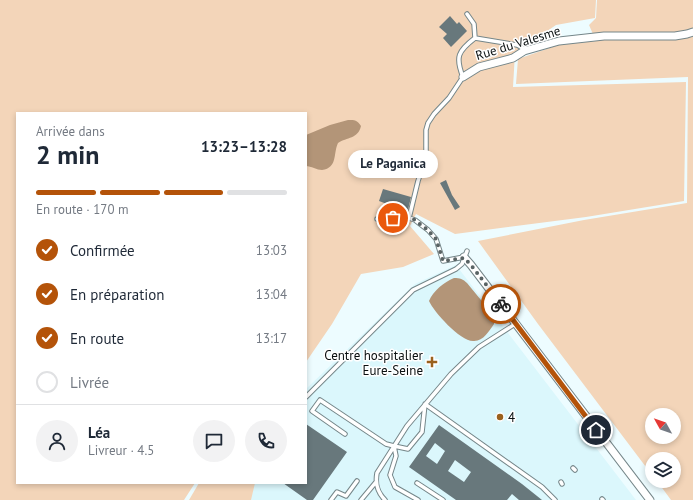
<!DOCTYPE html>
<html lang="fr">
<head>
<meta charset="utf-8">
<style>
	body { margin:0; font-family:"PT Sans",sans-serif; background:#f2f2f3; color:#1f2937; height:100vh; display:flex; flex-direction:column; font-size:15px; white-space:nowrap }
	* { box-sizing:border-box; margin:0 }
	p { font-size:13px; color:#747a83 }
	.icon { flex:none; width:22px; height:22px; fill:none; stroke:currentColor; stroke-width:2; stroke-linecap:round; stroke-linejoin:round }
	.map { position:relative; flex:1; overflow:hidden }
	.side { position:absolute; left:16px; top:112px; width:291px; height:372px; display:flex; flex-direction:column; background:#fff; border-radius:0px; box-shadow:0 2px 6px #0003 }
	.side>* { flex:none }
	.needle { width:26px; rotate:310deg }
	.fabs { position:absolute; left:645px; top:408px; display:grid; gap:8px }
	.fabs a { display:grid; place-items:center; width:36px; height:36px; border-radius:50%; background:#fff; box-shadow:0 2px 6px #0003; font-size:20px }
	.pin { position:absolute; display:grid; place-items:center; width:34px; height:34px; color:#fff; margin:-17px; border:2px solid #fff; border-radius:50%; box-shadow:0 1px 4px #0007 }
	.courier { position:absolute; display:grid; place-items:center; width:40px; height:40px; margin:-20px; border:3px solid #b45309; border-radius:50%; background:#fff; color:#222; box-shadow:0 1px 5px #0007 }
	.bubble { position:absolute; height:28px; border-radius:14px; background:#fff; box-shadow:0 2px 6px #0003; font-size:13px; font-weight:600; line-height:28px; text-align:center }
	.head em { font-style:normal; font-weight:600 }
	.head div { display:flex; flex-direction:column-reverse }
	.head { display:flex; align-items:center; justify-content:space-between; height:68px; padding:0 20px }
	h1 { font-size:26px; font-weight:600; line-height:30px }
	.bar { display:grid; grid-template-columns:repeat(4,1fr); gap:6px 4px; align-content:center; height:48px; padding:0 20px }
	.bar i { height:5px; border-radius:3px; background:#e0e1e3 }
	.bar .on { background:#b45309 }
	.bar p { grid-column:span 4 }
	.line { display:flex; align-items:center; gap:10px; padding:0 20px; border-top:1px solid #e0e1e3 }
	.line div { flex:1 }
	.round { display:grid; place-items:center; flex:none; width:42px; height:42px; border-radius:21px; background:#f2f2f3 }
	ol { padding:0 20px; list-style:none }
	li { display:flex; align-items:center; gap:12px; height:44px }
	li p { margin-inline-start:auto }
	li .icon { padding:4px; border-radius:50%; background:#b45309; color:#fff; stroke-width:4 }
	li:last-child { color:#747a83 }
	li i { width:22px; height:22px; border:2px solid #e0e1e3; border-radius:50% }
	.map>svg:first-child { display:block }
</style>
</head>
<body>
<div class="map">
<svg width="693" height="500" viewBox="0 0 693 500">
	<rect width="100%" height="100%" fill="#edfcff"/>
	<path fill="#dbf7fc" d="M456,265L636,500H250L253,483H306V389L415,284Z"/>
	<path fill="#f3d5b9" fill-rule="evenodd" d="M0,0H596L595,18L556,25L515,53L513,87L686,82L684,201L586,217L455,234L416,214L410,226L434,254L403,267L361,274L332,324L306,362V113H17V483H195L184,500H0Z
		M597,0H693V500H671L657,481H674V459H652V475L538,324L478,241L584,220L687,203L688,77L516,84L518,59L558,45L596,41L589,25L596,18ZM652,415H674V437H652Z
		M199,483H255L251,500H189Z"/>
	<path fill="#b39578" d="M348,120C355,120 357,120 361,126C358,139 347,137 338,143C333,153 338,168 322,170C317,170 311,166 306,166V135L330,125Z
		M454,278C460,278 463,279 467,283L490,311L494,317V324C489,331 483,342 473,341C460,341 434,312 429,301C433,291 444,282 454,278Z"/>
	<path fill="#68787c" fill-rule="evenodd" d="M450,16L457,24L459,22L467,31L451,47L443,38L447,34L439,27Z
		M446,180L452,195L460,207L455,210L440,183Z
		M383,189L411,197L408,210L395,207L392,215L384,214L387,204L379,201Z
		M306,424L347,452L313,500H307L283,483H306Z
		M439,425L522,484L542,500H519L512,494L507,500H456L409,467ZM435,443L445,451L437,464L426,456ZM455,460L471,472L464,482L448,471Z"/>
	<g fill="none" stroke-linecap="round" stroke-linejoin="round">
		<g stroke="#758689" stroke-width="5.5">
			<path id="service" d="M467,14L474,24L475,38L517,45L527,50
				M409,218L418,181L426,157V130L428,123L434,114L449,98L463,77C455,57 458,51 475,38
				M377,219L409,218L415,220L428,230L436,239L443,261L464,257
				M306,397L413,290L456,269L462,264L467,251
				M345,434L312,411L320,400L386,444L394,446L396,456L390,475L395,487L418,500
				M394,446L408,449L422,432L425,404L542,487L555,500
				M573,468L575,470
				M561,482L562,484
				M417,483L443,500
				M602,499L603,500
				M331,500L337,492L346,496L357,481
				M361,500L376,482
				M385,500C377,492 375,484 377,473L407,426L451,374L479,347L515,324"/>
		</g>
		<g stroke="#758689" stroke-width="9">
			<path id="minor" d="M463,77L479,67L513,58L524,51L559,41L604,36H675L687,34L693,32
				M464,257L471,265L650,500"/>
		</g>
		<use href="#service" stroke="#fff" stroke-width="3.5"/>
		<use href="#minor" stroke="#fff" stroke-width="7"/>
	</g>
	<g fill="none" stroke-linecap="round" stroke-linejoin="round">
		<path stroke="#596364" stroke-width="4" stroke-dasharray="0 7.2" d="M393,218H412L428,230L436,239L443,261L464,258L471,265L501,304"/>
		<path stroke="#b45309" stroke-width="5" d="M501,304L596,430"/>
	</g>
	<g fill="#9a611e" stroke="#fff" stroke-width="1.5">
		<path d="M430 356h4v4h4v4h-4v4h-4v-4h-4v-4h4z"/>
		<circle cx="500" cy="417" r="4"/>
	</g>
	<g text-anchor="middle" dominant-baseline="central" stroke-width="3" stroke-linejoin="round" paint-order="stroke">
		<g font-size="13" fill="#0a1011" stroke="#fff">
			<text transform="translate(518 43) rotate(-17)">Rue du Valesme</text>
		</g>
		<g font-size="13" fill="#0a1011" stroke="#fff" text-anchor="end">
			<text x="423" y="355">Centre hospitalier<tspan x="423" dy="15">Eure-Seine</tspan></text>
			<text x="508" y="417" text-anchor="start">4</text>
		</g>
	</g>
</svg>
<div class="fabs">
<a><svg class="needle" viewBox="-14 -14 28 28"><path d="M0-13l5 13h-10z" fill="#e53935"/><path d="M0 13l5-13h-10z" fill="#747a83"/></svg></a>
<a><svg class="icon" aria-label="layers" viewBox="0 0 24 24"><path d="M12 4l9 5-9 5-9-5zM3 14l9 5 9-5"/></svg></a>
</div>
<div class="pin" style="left:393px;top:218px;background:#ea580c"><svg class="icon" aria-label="bag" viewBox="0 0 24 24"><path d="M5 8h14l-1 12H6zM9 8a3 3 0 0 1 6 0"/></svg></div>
<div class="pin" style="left:596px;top:430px;background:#1f2937"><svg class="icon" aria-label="home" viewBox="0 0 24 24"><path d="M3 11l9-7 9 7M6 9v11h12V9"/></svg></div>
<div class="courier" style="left:501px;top:304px"><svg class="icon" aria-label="bike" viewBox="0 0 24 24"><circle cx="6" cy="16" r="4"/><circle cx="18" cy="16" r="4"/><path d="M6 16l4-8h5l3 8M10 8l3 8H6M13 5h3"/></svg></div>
<div class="bubble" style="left:348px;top:150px;width:90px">Le Paganica</div>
<section class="side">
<div class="head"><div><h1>2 min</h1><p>Arrivée dans</p></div><em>13:23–13:28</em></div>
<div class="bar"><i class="on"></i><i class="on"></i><i class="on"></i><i></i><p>En route · 170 m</p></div>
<ol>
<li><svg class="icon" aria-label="check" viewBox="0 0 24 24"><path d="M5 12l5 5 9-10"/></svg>Confirmée<p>13:03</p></li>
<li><svg class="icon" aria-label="check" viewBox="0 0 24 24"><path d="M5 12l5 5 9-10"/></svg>En préparation<p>13:04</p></li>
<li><svg class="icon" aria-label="check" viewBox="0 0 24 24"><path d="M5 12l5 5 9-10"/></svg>En route<p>13:17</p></li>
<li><i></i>Livrée</li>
</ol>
<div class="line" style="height:72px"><a class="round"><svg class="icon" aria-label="person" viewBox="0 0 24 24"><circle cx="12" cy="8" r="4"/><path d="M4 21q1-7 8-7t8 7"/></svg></a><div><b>Léa</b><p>Livreur · 4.5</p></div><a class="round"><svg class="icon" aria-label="chat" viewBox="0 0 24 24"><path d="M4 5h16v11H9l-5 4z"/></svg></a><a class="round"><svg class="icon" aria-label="phone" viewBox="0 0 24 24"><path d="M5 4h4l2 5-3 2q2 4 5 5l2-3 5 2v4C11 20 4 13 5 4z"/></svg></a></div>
</section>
</div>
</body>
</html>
